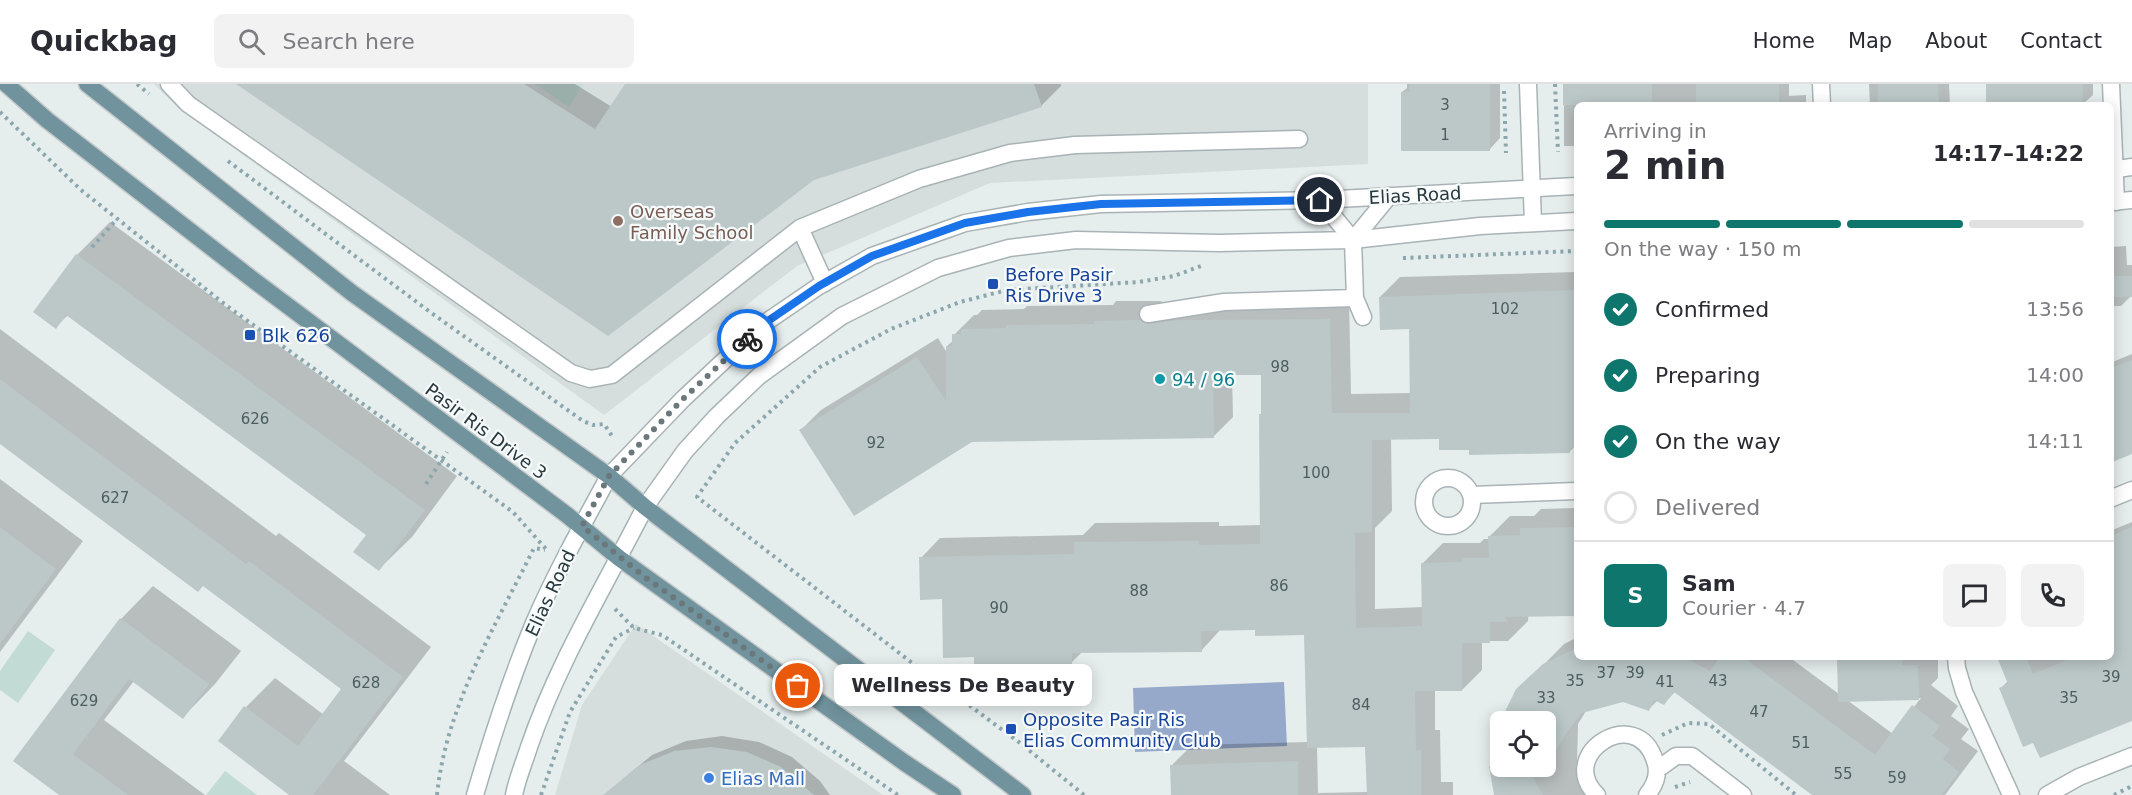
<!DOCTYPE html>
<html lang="en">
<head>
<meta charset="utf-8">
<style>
	body { margin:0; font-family:"DejaVu Sans",sans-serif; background:#f2f2f3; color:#2b2b33; height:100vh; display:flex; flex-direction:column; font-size:22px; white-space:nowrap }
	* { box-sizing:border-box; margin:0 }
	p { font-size:20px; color:#7c7c81 }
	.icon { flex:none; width:33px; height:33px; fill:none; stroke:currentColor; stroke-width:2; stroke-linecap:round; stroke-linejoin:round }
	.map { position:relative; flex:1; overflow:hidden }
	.side { position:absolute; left:1574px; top:18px; width:540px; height:558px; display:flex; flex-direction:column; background:#fff; border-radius:9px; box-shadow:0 3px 15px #0003 }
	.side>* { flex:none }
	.tools { position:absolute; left:1490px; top:627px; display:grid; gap:12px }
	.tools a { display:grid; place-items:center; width:66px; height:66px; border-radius:9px; background:#fff; box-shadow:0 3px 15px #0003; font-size:30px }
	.pin { position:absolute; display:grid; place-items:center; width:51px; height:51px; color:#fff; margin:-26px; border:3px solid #fff; border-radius:50%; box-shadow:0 2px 6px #0007 }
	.courier { position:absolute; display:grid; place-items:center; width:60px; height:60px; margin:-30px; border:4px solid #1a73e8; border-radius:50%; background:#fff; color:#222; box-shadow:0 2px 8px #0007 }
	.bubble { position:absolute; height:42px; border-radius:9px; background:#fff; box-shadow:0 3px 15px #0003; font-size:20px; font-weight:700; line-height:42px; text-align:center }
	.overview em { font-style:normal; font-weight:700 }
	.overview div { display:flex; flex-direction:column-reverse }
	.overview { display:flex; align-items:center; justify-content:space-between; height:102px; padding:0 30px }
	h1 { font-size:39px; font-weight:700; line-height:45px }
	.bar { display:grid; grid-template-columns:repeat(4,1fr); gap:9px 6px; align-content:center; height:72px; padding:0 30px }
	.bar i { height:8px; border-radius:4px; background:#e1e1e2 }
	.bar .active { background:#0f766e }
	.bar p { grid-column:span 4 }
	.line { display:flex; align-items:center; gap:15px; padding:0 30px; border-top:2px solid #e1e1e2 }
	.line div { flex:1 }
	.round { display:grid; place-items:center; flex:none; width:63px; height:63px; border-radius:9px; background:#f2f2f3 }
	ol { padding:0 30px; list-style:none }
	li { display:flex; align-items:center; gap:18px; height:66px }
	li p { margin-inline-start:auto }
	li .icon { padding:6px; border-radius:50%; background:#0f766e; color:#fff; stroke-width:4 }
	li:last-child { color:#7c7c81 }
	li i { width:33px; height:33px; border:3px solid #e1e1e2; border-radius:50% }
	header { display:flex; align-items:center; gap:36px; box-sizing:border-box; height:84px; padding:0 30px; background:#fff; border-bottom:2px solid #e1e1e2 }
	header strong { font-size:28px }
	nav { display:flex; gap:33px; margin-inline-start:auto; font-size:21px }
	.search { width:420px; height:54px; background:#f2f2f3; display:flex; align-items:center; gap:15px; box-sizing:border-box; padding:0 21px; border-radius:9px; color:#7c7c81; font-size:22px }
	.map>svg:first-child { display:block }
</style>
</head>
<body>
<header>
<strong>Quickbag</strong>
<div class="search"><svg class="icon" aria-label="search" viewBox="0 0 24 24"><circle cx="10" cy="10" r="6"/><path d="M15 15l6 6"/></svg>Search here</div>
<nav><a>Home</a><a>Map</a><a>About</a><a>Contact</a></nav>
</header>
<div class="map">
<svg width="2132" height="711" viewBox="0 0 2132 711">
	<rect width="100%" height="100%" fill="#e6eded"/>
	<path fill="#d5dddd" d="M154,0H1368V80L990,99L797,182L604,331L178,24Z
		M636,540L883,711H555L582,621Z"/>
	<path fill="#c2dbd5" d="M535,0H583L569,23Z
		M28,547L55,566L18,619L0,606V587Z
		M225,687L257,711H206Z"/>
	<path fill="#96a9cb" d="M1284,598L1287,662L1135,668L1133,604Z"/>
	<path fill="#0003" fill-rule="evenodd" d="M239,0H575L612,23L627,0H1061V2L1041,22L813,95Z
		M1407,0H1500V54L1490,65L1402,8L1407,4Z
		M1564,0H1789V12L1806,11V21H1576V62H1564Z
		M1869,0H1949L1950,21H1870Z
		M1987,0H2093V11L2082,21H1988Z
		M110,138L457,392L412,453L379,485L368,451L68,231L56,243L35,228L77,171Z
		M2126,162L2127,181H2132V211L2121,222H2110V163Z
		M1576,188V362L1570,367L1470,364L1441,354H1391L1392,427L1375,444V525L1423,523V479L1443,459H1480L1484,455H1490V452L1510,432H1534L1541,425L1576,424V515L1487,517L1529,525L1528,537L1508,557H1482V586L1462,606H1435V646H1440L1441,698H1453V711H1172V681L1192,661L1308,658L1306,550L1256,544L1221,545L1201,567H1083L1071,579L975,572L921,474L940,454L1083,451L1095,439L1219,438V442L1261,441L1263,289H1232L1233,333L1213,353L801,346L821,326L938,254L947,269V262L954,256V251L974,231H977L982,226L1024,225L1027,222L1113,221L1116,217H1160L1170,221L1349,216L1351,310L1412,309L1410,243L1380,213L1400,193ZM1367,661L1368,708L1318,709L1317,662Z
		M0,245L276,452L279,449L431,563L344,677L390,711H292L246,623L275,594L324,631L344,605L204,501L0,358Z
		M2132,270V369L2110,377V279Z
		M0,395L83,457L0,568Z
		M2132,438V636L2034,657L2000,605L2008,597L1999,573H2110V447Z
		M153,502L241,567L215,600L183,633L134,597L104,636L205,711H62L15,676L121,535Z
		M1576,554V573H1789L1839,610L1838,573H1938V594L1931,601L1958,622L1951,632L1969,645L1961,655L1978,667L1945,711H1815L1675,608L1664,619L1658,616L1649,625L1623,617L1586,627L1578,640L1577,681L1595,711H1495L1491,687L1500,642V682H1545V638L1515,610L1564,560ZM1921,614L1893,650L1847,616Z
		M722,652L759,658L792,673L820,697L830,711H608L624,694L652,671L686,657Z"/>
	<path fill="#bcc8c8" d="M236,0H524L595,45L625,0H1034L1042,23L814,96L608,252Z
		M1410,0H1490V67H1401V8H1410Z
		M1563,0H1652V21H1563Z
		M1696,0H1779V21H1696Z
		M1878,0H1938L1939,21H1878Z
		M1986,0H2083L2082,21H1986Z
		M76,170L425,426L379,487L353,468L366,451L66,231L56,245L33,228Z
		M2110,192H2132V213H2110Z
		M1576,206V364H1570V369L1469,371V366H1439V355L1372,356V448L1355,449L1356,544L1422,542L1421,479L1462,478V474H1489L1488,452L1520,451V444L1576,443V532L1505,533L1508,538H1490V559H1462V607H1415L1416,666H1421V711H1367L1365,663L1307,664L1304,551L1255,552V546L1201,547L1202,568L1072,569V580L974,583V573L943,574L942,515L920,516L919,473L1074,470V458L1199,457V461L1260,460L1259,330H1261V291H1213L1214,354L972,358L854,432L799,346L917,273L946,317V262H952V250H961V245L1006,244V241L1095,240L1094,237L1140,236L1149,240L1180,236L1330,235L1332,329H1410L1409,245L1380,246L1379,213Z
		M2132,276V370L2110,379V284Z
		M0,295L246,480L249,477L403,593L313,711H289L218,657L244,622L298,662L341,605L203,502L198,508L0,360Z
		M0,443L56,485L0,560Z
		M2132,443V637L2040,674L2033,659L2023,663L1999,604L2008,600L1997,573H2026L2033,590L2074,573H2110V452Z
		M120,534L209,600L183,635L129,595L73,670L128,711H59L13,677Z
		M1576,564V573H1684L1710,587L1720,573H1743L1875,671L1912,621L1940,642L1932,652L1950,665L1943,675L1959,688L1942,711H1812L1674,608L1664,621L1654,616L1649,627L1623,618L1582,629L1569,645L1545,684V638H1500L1516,605L1543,580Z
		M1837,573H1902V581H1918L1919,616L1838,618Z
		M711,663L747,668L781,683L814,711H603L640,681L674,667Z
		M1298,677V711H1171L1170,681Z
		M1489,682H1526L1543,711H1494Z"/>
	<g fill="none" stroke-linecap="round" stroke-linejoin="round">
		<g stroke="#a9b3b5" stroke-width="19">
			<path id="service" d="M169,0L188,20L571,289L590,295L612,291L800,144L919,95L1010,69L1075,61L1299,55
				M1320,116L1353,156L1355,214L1363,233
				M800,144L825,199
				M1353,156L1389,112
				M1148,230L1224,218L1355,214"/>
		</g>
		<g stroke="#a9b3b5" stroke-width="19">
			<path id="minor" d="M1528,0L1533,139
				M1821,0L1822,21
				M2111,0L2116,118
				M1424 418a24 24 0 1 1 48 0a24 24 0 1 1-48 0Z
				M1471,411L1576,407
				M2110,415L2132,406
				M1956,573L1957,584L1964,608L2011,711
				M1658,685L1676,672H1692L1743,711
				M1597,711C1555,671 1637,618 1655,677C1660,690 1655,701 1647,711
				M2047,711L2079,693L2132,672"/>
		</g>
		<g stroke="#a9b3b5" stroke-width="19">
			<path id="tertiary" d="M2110,86L2132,83
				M2110,118L2132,116
				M609,392L683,315L762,241L819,202L872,172L965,139L1028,128L1101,120L1320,116L1576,102
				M645,423L685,367L717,332L759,292L842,232L938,184L1009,164L1076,156L1219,159L1353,156L1480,142L1576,137"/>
		</g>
		<g stroke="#a3b3b5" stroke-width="19">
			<path id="secondary" d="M475,711C492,653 511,594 534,539C556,488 583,440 609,392
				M514,711C517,695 524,679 529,663C558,578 605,502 645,423"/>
		</g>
		<g stroke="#c3c8c9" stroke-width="19">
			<path id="primary" d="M6,0L47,36L252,195L567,431L619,474L905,679L953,711
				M87,0L352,209L609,392L645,423L1023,711"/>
		</g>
		<path stroke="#8ba7ad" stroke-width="4" stroke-dasharray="3 4.5" stroke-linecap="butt" d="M137,0L149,10
			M1555,0L1558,68
			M1504,7L1506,69
			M0,28L81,106L227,222L513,428L546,465
			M228,77L430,228L583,337L593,341L604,340L612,352
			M92,163L117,135
			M1403,174L1576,167
			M426,400L447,368
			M615,525L634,544L662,551L898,711
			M1662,651L1688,639L1709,640L1796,711
			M1675,703L1690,698
			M437,711C446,622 495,543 534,464L545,466
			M541,711L570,628L616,553L634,544
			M1084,711L1020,659L911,578L697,413L735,359L820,283L891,245L960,218L1007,206L1139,198L1174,192L1201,182
			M2114,711L2132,702"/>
		<use href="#service" stroke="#fff" stroke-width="16"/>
		<use href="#minor" stroke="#fff" stroke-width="16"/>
		<use href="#tertiary" stroke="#fff" stroke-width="16"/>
		<use href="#secondary" stroke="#fff" stroke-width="16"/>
		<use href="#primary" stroke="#71939d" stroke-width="16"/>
	</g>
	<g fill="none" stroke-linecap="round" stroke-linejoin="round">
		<path stroke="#6a787b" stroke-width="6" stroke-dasharray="0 10.8" d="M747,255L683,315L609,392L582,442L646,494L798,602"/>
		<path stroke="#1a73e8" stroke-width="8" d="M747,255L762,241L819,202L872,172L965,139L1028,128L1101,120L1320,116"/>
	</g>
	<circle fill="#8d6e63" stroke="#f7fafa" stroke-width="2" cx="618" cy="137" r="6"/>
	<g fill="#1a4fb4" stroke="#f7fafa" stroke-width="2">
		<rect x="987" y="194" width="12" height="12" rx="3"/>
		<rect x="244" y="245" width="12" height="12" rx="3"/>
		<rect x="1005" y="639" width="12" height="12" rx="3"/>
	</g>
	<circle fill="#0f9aa8" stroke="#f7fafa" stroke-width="2" cx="1160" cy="295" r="6"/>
	<circle fill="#3f7fe0" stroke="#f7fafa" stroke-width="2" cx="709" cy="694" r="6"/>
	<g text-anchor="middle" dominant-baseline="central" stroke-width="4.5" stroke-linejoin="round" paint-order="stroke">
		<g font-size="15" fill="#4c5d60">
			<text x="1445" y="21">3</text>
			<text x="1445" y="51">1</text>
			<text x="1505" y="225">102</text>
			<text x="1280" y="283">98</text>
			<text x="255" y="335">626</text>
			<text x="876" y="359">92</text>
			<text x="1316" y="389">100</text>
			<text x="115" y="414">627</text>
			<text x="1279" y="502">86</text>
			<text x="1139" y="507">88</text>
			<text x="999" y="524">90</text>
			<text x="1606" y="589">37</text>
			<text x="1635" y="589">39</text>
			<text x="2111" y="593">39</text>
			<text x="1575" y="597">35</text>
			<text x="1718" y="597">43</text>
			<text x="1665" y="598">41</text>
			<text x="366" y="599">628</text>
			<text x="1546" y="614">33</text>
			<text x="2069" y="614">35</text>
			<text x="84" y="617">629</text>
			<text x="1361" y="621">84</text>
			<text x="1759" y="628">47</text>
			<text x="1801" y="659">51</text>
			<text x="1843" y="690">55</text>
			<text x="1897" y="694">59</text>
		</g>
		<g font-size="18" fill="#27393e" stroke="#f7fafa">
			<text transform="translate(1415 111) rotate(-3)">Elias Road</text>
			<text transform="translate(486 347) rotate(37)">Pasir Ris Drive 3</text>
			<text transform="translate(550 509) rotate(-65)">Elias Road</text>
		</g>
		<g font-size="18" fill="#785e54" stroke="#f7fafa" text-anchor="start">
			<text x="630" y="127">Overseas<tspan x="630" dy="21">Family School</tspan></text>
		</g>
		<g font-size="18" fill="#164399" stroke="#f7fafa" text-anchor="start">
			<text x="1005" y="190">Before Pasir<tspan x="1005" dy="21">Ris Drive 3</tspan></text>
			<text x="262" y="251">Blk 626</text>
			<text x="1023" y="635">Opposite Pasir Ris<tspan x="1023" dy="21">Elias Community Club</tspan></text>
		</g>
		<g font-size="18" fill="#0d838f" stroke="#f7fafa" text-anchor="start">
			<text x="1172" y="295">94 / 96</text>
		</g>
		<g font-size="18" fill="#366cbe" stroke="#f7fafa" text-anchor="start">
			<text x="721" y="694">Elias Mall</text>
		</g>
	</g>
</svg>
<div class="tools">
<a><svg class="icon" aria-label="locate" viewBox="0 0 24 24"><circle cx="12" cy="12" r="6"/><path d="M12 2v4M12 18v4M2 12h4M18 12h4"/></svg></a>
</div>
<div class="pin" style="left:798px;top:602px;background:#ea580c"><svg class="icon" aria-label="bag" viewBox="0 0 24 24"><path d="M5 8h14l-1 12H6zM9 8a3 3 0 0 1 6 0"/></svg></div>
<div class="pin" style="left:1320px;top:116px;background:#1f2937"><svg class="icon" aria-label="home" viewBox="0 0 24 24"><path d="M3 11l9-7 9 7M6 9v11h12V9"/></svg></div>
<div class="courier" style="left:747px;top:255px"><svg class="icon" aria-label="bike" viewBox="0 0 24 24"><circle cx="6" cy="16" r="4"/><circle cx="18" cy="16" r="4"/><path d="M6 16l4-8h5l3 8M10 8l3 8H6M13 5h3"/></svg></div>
<div class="bubble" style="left:834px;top:580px;width:258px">Wellness De Beauty</div>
<section class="side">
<div class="overview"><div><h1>2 min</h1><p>Arriving in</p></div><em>14:17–14:22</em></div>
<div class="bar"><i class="active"></i><i class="active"></i><i class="active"></i><i></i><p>On the way · 150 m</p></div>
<ol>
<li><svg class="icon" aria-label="check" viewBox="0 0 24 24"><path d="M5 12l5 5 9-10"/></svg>Confirmed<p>13:56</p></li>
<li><svg class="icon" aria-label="check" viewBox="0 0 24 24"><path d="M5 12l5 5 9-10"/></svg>Preparing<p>14:00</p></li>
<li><svg class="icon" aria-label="check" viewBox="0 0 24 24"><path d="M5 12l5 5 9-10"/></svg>On the way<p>14:11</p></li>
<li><i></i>Delivered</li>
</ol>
<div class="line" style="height:108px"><b class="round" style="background:#0f766e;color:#fff">S</b><div><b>Sam</b><p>Courier · 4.7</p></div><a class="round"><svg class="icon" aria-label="chat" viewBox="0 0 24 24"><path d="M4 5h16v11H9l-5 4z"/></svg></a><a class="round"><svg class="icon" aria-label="phone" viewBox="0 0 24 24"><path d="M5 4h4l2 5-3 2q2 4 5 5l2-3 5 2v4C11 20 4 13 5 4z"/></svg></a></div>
</section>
</div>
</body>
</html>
